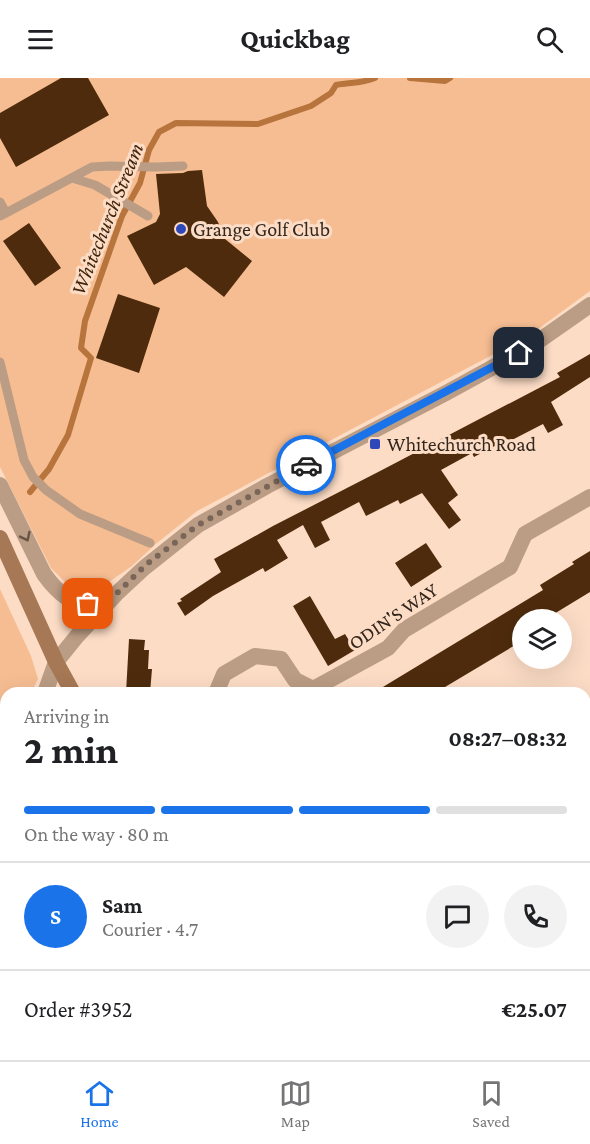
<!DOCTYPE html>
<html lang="en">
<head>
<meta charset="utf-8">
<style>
	body { margin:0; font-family:"Crimson Pro",serif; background:#f2f2f2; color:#202124; height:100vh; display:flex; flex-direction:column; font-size:22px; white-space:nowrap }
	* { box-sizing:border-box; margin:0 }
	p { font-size:20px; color:#757577 }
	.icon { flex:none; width:33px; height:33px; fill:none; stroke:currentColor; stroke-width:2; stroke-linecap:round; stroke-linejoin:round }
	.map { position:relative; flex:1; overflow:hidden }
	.side { position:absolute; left:0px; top:609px; width:591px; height:374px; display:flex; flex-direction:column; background:#fff; border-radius:18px 18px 0 0; box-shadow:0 6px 24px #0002 }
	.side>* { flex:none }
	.fabs { position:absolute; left:512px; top:531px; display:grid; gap:12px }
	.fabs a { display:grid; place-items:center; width:60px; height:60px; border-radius:50%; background:#fff; box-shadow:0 6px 24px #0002; font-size:30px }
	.pin { position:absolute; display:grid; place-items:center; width:51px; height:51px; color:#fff; margin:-26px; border-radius:12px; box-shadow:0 3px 9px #0006 }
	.courier { position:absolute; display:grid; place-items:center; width:60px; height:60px; margin:-30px; border:4px solid #1a73e8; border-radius:50%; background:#fff; color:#222; box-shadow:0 2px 8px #0007 }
	.headline em { font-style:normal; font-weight:700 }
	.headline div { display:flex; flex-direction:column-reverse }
	.headline { display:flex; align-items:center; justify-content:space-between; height:102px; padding:0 24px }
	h1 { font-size:39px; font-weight:700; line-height:45px }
	.bar { display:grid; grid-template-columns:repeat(4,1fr); gap:9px 6px; align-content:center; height:72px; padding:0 24px }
	.bar i { height:8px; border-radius:4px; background:#e0e0e0 }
	.bar .selected { background:#1a73e8 }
	.bar p { grid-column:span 4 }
	.line { display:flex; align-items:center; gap:15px; padding:0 24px; border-top:2px solid #e0e0e0 }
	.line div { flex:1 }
	.round { display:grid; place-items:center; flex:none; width:63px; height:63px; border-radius:32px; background:#f2f2f2 }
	header { display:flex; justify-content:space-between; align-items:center; height:78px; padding:0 24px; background:#fff; font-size:27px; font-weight:700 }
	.dock { display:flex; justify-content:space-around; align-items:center; height:84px; border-top:2px solid #e0e0e0; background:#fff; font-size:16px; color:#757577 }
	.dock a { display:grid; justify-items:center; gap:3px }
	.dock .selected { color:#1a73e8 }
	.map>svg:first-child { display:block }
</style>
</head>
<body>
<header><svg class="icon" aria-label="menu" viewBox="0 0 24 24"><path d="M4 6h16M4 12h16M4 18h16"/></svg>Quickbag<svg class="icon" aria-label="search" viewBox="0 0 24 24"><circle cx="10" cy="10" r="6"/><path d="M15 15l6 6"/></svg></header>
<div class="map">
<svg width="590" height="982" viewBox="0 0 590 982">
	<rect width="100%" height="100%" fill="#fcdcc5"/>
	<path fill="#f6bd92" d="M0,0H590V213L530,257L197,433L157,465L132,488L106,506L94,510H77L66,505L51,490L0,389Z
		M0,511L31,578L38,601L31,615H6V648L0,656Z
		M6,715V834L0,837V722Z"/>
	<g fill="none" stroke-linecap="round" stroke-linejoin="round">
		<path stroke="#b7743c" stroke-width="6" d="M410,0L445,3L450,0
			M30,414L49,391L68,357L91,280L81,270L85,243L122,138L140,105L149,72L159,54L176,45L258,46L311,28L331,15L336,7C351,4 360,6 375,0"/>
	</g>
	<path fill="#4e2b0c" d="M61,0H88L109,37L16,89L0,60V35Z
		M202,92L207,128L218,144L225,161L252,183L224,219L186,189L154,207L127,158L156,144L160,136L156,96L183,95L188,93Z
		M29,145L61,190L35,208L3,163Z
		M118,216L160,230L139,295L96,280Z
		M590,276V299L551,324L563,347L548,355L543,346L510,363L508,361L474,379L472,375L441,392L458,417L448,425L461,442L449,451L422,415L400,426L398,422L366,438L359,424L321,444L330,462L315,470L303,447L277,462L288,480L265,494L263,490L213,518L185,538L177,525L182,523L180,521L221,494L214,481L273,448L382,392L560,299L557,295Z
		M426,465L442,489L411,509L395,485Z
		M590,473V514L544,542H522V563L435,615H373L543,512L540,507L574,486L572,484Z
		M310,518L335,561L345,556L355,572L328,588L293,528Z
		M129,561L145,562L144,572H149L148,591H152L150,615H126Z"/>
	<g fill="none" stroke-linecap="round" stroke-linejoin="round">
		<path stroke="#bb9c84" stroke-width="9" d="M72,100L95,107L148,138
			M0,124L6,135L0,138
			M6,135L92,89L110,88L155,89L183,88
			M0,284L24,382L33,399L46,412L80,436L150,465"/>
		<path stroke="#bb9c84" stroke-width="16" d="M216,615L224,596L255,578L281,581L295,602L313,611L388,570L404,552L510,489L525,456L590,419
			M585,677L590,679
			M585,741L590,738
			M344,976L347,982
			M555,976L559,982"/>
		<path stroke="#bb9c84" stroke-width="16" d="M0,407L44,496C54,510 69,527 88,526C96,525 105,520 112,517
			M45,615L56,584L77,558L116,516L144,490L198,447L267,408L446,315L530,269L590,227
			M0,670L6,663"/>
		<path stroke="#a67855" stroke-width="16" d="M0,460L56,584L73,615
			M285,976L288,982"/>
	</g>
	<defs><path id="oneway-chevron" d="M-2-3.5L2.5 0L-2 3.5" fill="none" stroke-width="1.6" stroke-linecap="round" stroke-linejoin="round" transform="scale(1.5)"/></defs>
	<use stroke="#695546" href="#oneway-chevron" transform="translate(26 459) rotate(64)"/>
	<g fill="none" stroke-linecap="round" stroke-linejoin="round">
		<path stroke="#796658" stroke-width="6" stroke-dasharray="0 10.8" d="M88,526L116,516L147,486L198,447L306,387"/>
		<path stroke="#1a73e8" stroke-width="8" d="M306,387L519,275"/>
	</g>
	<g fill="#2f48b9" stroke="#fcdcc5" stroke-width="2">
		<circle cx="181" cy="151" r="6"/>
		<rect x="369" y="360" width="12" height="12" rx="3"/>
	</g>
	<g text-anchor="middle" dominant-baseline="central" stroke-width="6" stroke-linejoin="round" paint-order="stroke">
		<g font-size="20" fill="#32261d" stroke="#fcdcc5" text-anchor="start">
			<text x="193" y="151">Grange Golf Club</text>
			<text x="387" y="366">Whitechurch Road</text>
		</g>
		<g font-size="20" fill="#32261d" stroke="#fcdcc5">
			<text transform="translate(393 538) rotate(-34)">ODIN'S WAY</text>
		</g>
		<g font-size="21" font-style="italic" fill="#41240c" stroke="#fcdcc5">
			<text transform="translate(107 141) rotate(-68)">Whitechurch Stream</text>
		</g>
	</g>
</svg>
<div class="fabs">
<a><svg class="icon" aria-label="layers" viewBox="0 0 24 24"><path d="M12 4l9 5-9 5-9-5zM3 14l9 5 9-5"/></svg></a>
</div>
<div class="pin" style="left:88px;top:526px;background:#ea580c"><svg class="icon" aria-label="bag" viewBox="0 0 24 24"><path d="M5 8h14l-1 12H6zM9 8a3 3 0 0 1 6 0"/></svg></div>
<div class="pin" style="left:519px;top:275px;background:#1f2937"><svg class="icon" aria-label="home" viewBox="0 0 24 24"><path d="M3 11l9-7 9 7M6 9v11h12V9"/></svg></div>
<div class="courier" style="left:306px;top:387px"><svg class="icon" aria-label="car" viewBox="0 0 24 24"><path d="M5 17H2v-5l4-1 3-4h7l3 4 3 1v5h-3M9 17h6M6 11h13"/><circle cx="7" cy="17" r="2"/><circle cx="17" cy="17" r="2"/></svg></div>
<section class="side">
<div class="headline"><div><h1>2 min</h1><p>Arriving in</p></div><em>08:27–08:32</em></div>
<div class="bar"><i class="selected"></i><i class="selected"></i><i class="selected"></i><i></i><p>On the way · 80 m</p></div>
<div class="line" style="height:108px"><b class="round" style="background:#1a73e8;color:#fff">S</b><div><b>Sam</b><p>Courier · 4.7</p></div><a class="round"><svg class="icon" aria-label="chat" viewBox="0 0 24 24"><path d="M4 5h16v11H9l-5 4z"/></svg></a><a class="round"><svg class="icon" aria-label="phone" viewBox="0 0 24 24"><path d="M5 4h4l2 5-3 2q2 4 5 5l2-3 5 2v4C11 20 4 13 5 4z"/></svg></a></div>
<div class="line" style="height:78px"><div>Order #3952</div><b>€25.07</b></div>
</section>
</div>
<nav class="dock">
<a class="selected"><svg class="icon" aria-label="home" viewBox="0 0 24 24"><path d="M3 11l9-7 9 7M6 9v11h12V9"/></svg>Home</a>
<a><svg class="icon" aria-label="map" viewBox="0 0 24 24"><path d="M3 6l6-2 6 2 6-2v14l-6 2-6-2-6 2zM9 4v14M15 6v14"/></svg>Map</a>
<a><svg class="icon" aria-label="saved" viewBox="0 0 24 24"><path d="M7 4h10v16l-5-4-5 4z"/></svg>Saved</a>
</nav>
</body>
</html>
